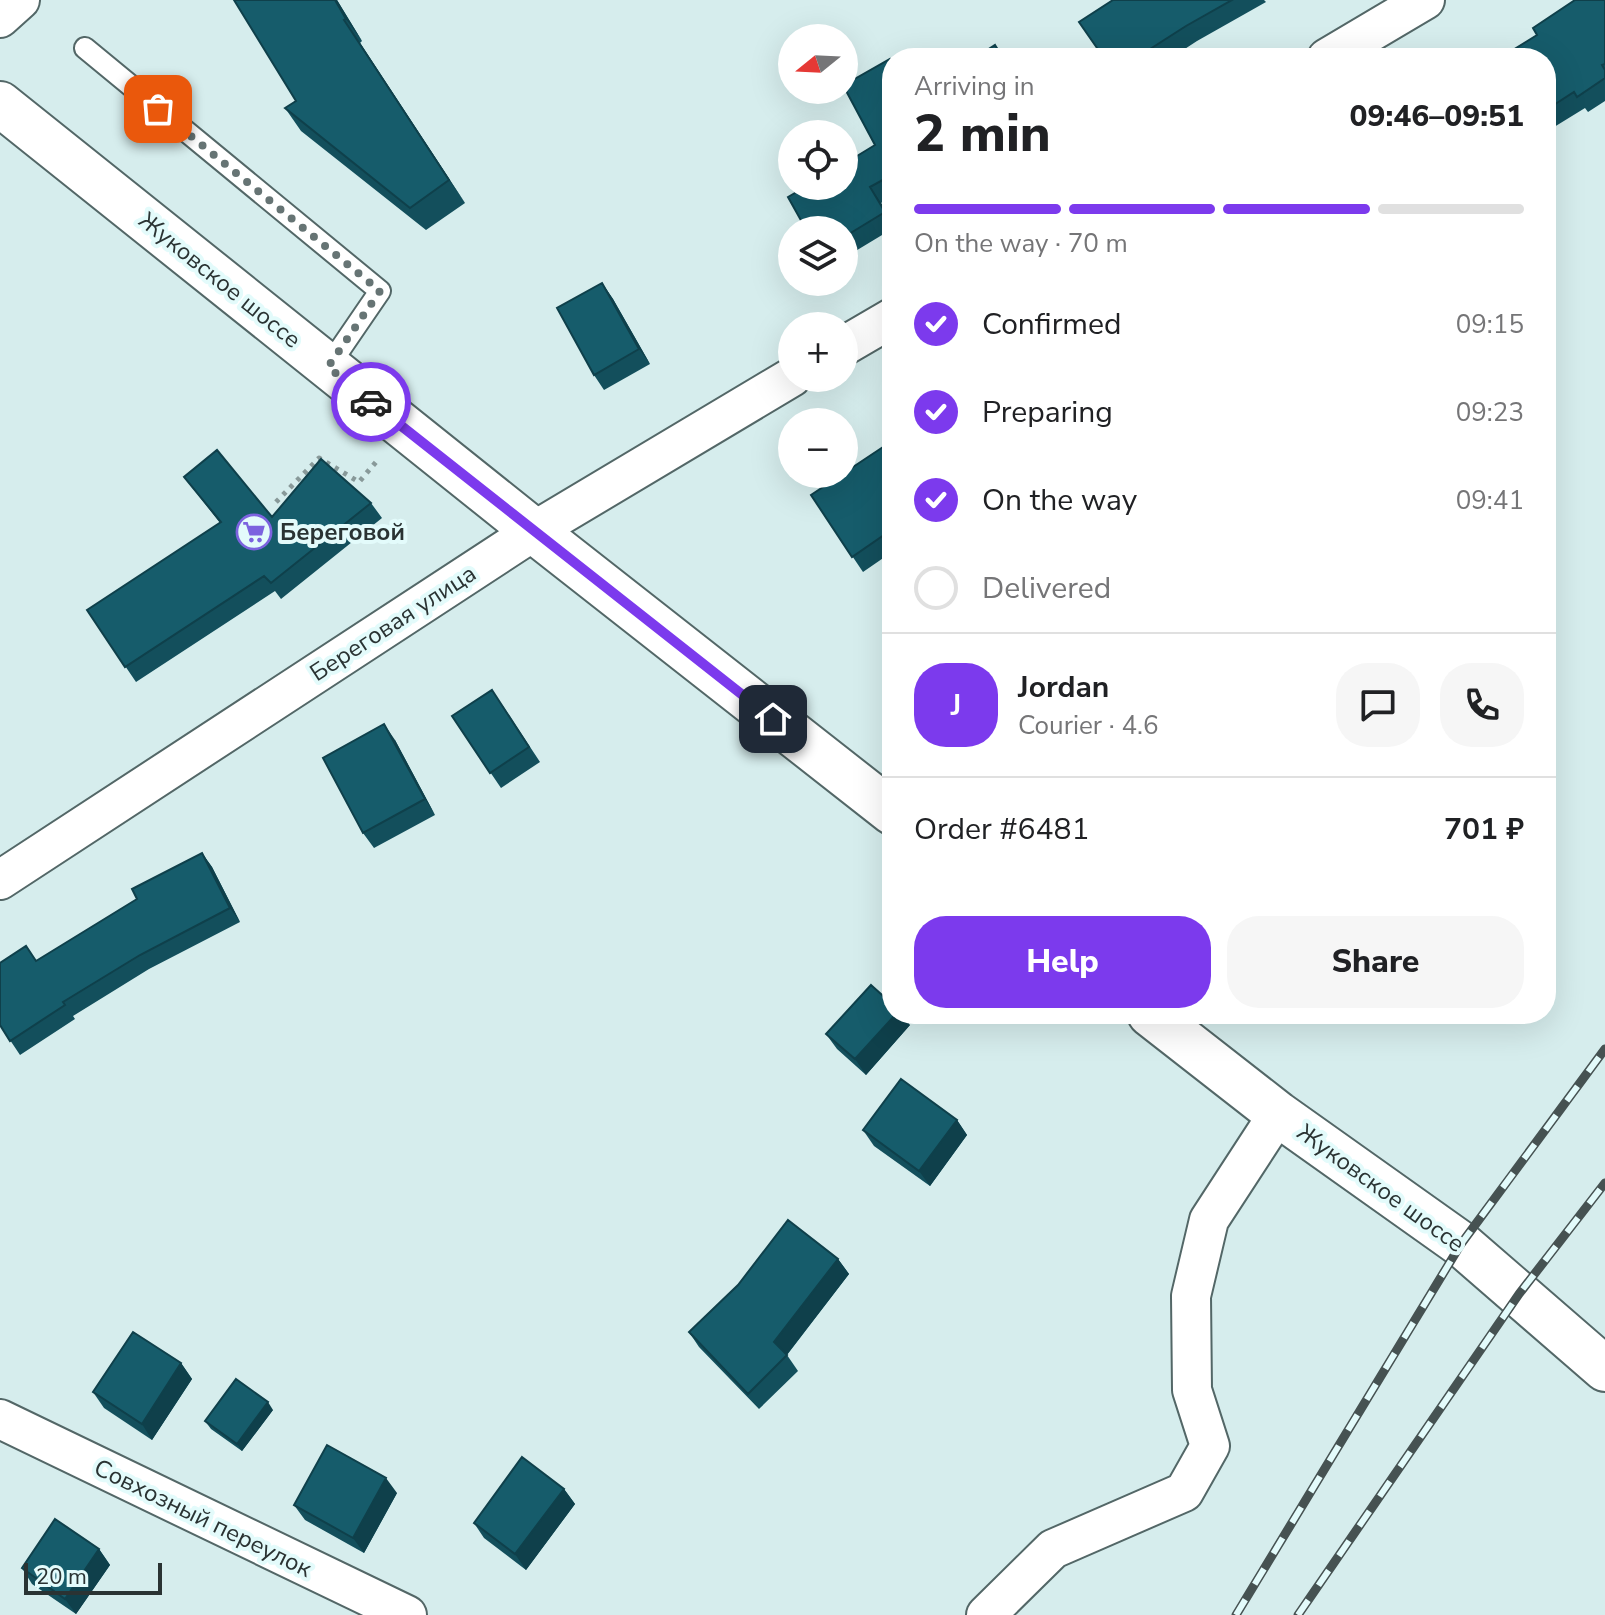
<!DOCTYPE html>
<html lang="en">
<head>
<meta charset="utf-8">
<style>
	body { margin:0; font-family:"Nunito Sans",sans-serif; background:#f6f6f6; color:#202124; height:100vh; display:flex; flex-direction:column; font-size:30px; white-space:nowrap }
	* { box-sizing:border-box; margin:0 }
	p { font-size:26px; color:#757577 }
	.icon { flex:none; width:44px; height:44px; fill:none; stroke:currentColor; stroke-width:2; stroke-linecap:round; stroke-linejoin:round }
	.map { position:relative; flex:1; overflow:hidden }
	.panel { position:absolute; left:882px; top:48px; width:674px; height:976px; display:flex; flex-direction:column; background:#fff; border-radius:32px; box-shadow:0 8px 32px #0002 }
	.panel>* { flex:none }
	.needle { width:52px; rotate:252deg }
	.fabs { position:absolute; left:778px; top:24px; display:grid; gap:16px }
	.fabs a { display:grid; place-items:center; width:80px; height:80px; border-radius:50%; background:#fff; box-shadow:0 8px 32px #0002; font-size:40px }
	.scale { position:absolute; left:24px; bottom:20px; width:138px; box-sizing:border-box; padding-left:8px; border:4px solid #2a3333; border-top:0; font-size:22px; line-height:28px; white-space:nowrap; color:#2a3333; -webkit-text-stroke:6px #e3fbfb; paint-order:stroke }
	.pin { position:absolute; display:grid; place-items:center; width:68px; height:68px; color:#fff; margin:-34px; border-radius:16px; box-shadow:0 4px 12px #0006 }
	.courier { position:absolute; display:grid; place-items:center; width:80px; height:80px; margin:-40px; border:6px solid #7c3aed; border-radius:50%; background:#fff; color:#222; box-shadow:0 2px 10px #0007 }
	.overview em { font-style:normal; font-weight:800 }
	.overview div { display:flex; flex-direction:column-reverse }
	.overview { display:flex; align-items:center; justify-content:space-between; height:136px; padding:0 32px }
	h1 { font-size:52px; font-weight:800; line-height:60px }
	.bar { display:grid; grid-template-columns:repeat(4,1fr); gap:12px 8px; align-content:center; height:96px; padding:0 32px }
	.bar i { height:10px; border-radius:6px; background:#e0e0e0 }
	.bar .on { background:#7c3aed }
	.bar p { grid-column:span 4 }
	.line { display:flex; align-items:center; gap:20px; padding:0 32px; border-top:2px solid #e0e0e0 }
	.line div { flex:1 }
	.round { display:grid; place-items:center; flex:none; width:84px; height:84px; border-radius:32px; background:#f6f6f6 }
	ol { padding:0 32px; list-style:none }
	li { display:flex; align-items:center; gap:24px; height:88px }
	li p { margin-inline-start:auto }
	li .icon { padding:8px; border-radius:50%; background:#7c3aed; color:#fff; stroke-width:4 }
	li:last-child { color:#757577 }
	li i { width:44px; height:44px; border:4px solid #e0e0e0; border-radius:50% }
	.cta { display:flex; gap:16px; margin-top:auto; padding:16px 32px }
	.cta a { flex:1; height:92px; border-radius:32px; background:#7c3aed; color:#fff; font-size:32px; font-weight:800; line-height:92px; text-align:center }
	.cta a+a { background:#f6f6f6; color:#202124 }
	.map>svg:first-child { display:block }
</style>
</head>
<body>
<div class="map">
<svg width="1605" height="1615" viewBox="0 0 1605 1615">
	<rect width="100%" height="100%" fill="#d6eded"/>
	<g fill="none" stroke-linecap="round" stroke-linejoin="round">
		<g stroke="#536767" stroke-width="24">
			<path id="service" d="M85,48L380,291L328,367"/>
		</g>
		<g stroke="#536767" stroke-width="42">
			<path id="minor" d="M0,18L20,0
				M1327,58L1425,0
				M844,346L892,318
				M0,880L534,531L792,377
				M0,1419L407,1615
				M986,1615L1053,1549L1184,1492L1210,1446L1192,1390L1191,1296L1209,1220L1278,1114"/>
		</g>
		<g stroke="#536767" stroke-width="48">
			<path id="secondary" d="M0,104L534,531L892,812
				M1150,1014L1278,1114L1461,1244L1605,1369"/>
		</g>
		<path stroke="#899" stroke-width="5" stroke-dasharray="4 6" stroke-linecap="butt" d="M276,502L319,458L359,482L376,462"/>
		<use href="#service" stroke="#fff" stroke-width="20"/>
		<use href="#minor" stroke="#fff" stroke-width="38"/>
		<use href="#secondary" stroke="#fff" stroke-width="44"/>
		<g stroke="#465252" stroke-width="9">
			<path id="rail" d="M1236,1615L1461,1244L1605,1049
				M1298,1615L1519,1294L1605,1183"/>
		</g>
		<use href="#rail" stroke="#e3fbfb" stroke-width="6" stroke-dasharray="18" stroke-linecap="butt"/>
	</g>
	<path fill="#134f5c" d="M337,0L362,41L360,43L465,203L426,230L301,131L285,108L296,101Z
		M1113,0H1264L1266,2L1197,41L1171,58H1104Z
		M1605,0V101L1588,112L1585,108L1546,132V58L1537,35Z
		M892,62V196L881,203L892,221V229L844,258V230H808L803,224L875,145Z
		M602,283L613,299L650,364L604,390L594,375Z
		M892,441V552L863,572L811,495Z
		M184,477L272,517L371,503L382,518L281,599L275,591L136,682L87,610L220,523Z
		M503,706L540,762L501,788L452,716Z
		M395,740L435,815L374,848L363,833Z
		M202,853L212,867L240,922L149,969L73,1016L75,1019L20,1055L0,1025L37,961L137,899Z
		M910,1025L866,1075L837,1049L826,1034Z
		M957,1120L967,1135L930,1186L874,1146L863,1130Z
		M838,1259L849,1274L787,1355L798,1371L759,1409L699,1347L689,1332Z
		M181,1363L192,1379L152,1440L104,1408L93,1392Z
		M273,1410L242,1451L211,1429L205,1421Z
		M564,1489L575,1504L526,1570L484,1538L474,1523Z
		M397,1493L364,1553L305,1520L294,1505Z
		M99,1549L110,1565L76,1614L32,1584L22,1568Z"/>
	<path fill="#0f404b" d="M335,0H337L362,41L346,19Z
		M344,20L360,43L465,203L449,180Z
		M870,187L881,203L892,222L885,212Z
		M602,283L613,299L650,364L639,349Z
		M384,724L395,740L435,815L425,799Z
		M202,853L212,867L240,922L230,908Z
		M896,1014H902L910,1025L866,1075L855,1059Z
		M957,1120L967,1135L930,1186L919,1171Z
		M838,1259L849,1274L785,1357L774,1342Z
		M181,1363L192,1379L152,1440L142,1424Z
		M268,1402L273,1410L242,1451L237,1444Z
		M386,1478L397,1493L364,1553L353,1538Z
		M564,1489L575,1504L526,1570L515,1554Z
		M99,1549L110,1565L76,1614L65,1599Z"/>
	<path fill="#165c6b" stroke="#0f404b" stroke-width="2" d="M234,0H335L346,19L344,20L449,180L410,208L285,108L296,101Z
		M1113,0H1232L1186,26L1136,58H1104L1079,22Z
		M1575,0H1605V64L1602,65L1605,70V78L1577,97L1574,92L1546,110V58H1500L1537,35L1533,28Z
		M995,45L1003,58H975Z
		M890,59L892,63V175L870,187L885,212L844,237V230H822L815,218L803,224L788,197L807,186H844V164L875,145L844,87V85Z
		M602,283L639,349L594,375L557,308Z
		M892,441V541L887,533L852,557L811,495Z
		M217,450L272,517L321,459L371,503L271,583L264,576L125,667L87,610L221,522L184,477Z
		M492,690L529,747L490,773L452,716Z
		M384,724L425,799L363,833L323,758Z
		M202,853L230,908L140,955L63,1002L65,1005L10,1041L0,1025V963L26,946L36,961L137,899L132,889Z
		M871,985L892,1004V1014H896L855,1059L826,1034Z
		M901,1079L957,1120L919,1171L863,1130Z
		M788,1220L838,1259L774,1342L787,1355L748,1394L689,1332L738,1285Z
		M133,1332L181,1363L142,1424L93,1392Z
		M236,1379L268,1402L237,1444L205,1421Z
		M327,1445L386,1478L353,1538L294,1505Z
		M522,1457L564,1489L515,1554L474,1523Z
		M55,1519L99,1549L65,1599L22,1568Z"/>
	<g fill="none" stroke-linecap="round" stroke-linejoin="round">
		<path stroke="#667474" stroke-width="8" stroke-dasharray="0 14.4" d="M158,109L380,291L328,367L371,402"/>
		<path stroke="#7c3aed" stroke-width="10" d="M371,402L773,719"/>
	</g>
	<defs>
		<g id="supermarket-ring" transform="scale(1.8)"><circle r="9.5" fill="#e3fbfb" stroke="#7c63df" stroke-width="1.5"/><path d="M-6-5.5h2.5l.6 2H6L4.5 2H-2.5L-4.4-4H-6ZM-1.5 3.2a1.3 1.3 0 1 0 .1 0ZM3 3.2a1.3 1.3 0 1 0 .1 0Z" fill="#7c63df"/></g>
	</defs>
	<g fill-rule="evenodd">
		<use href="#supermarket-ring" x="254" y="532"/>
	</g>
	<g text-anchor="middle" dominant-baseline="central" stroke-width="8" stroke-linejoin="round" paint-order="stroke">
		<g font-size="24" fill="#2a3333" stroke="#e3fbfb">
			<text transform="translate(220 280) rotate(39)">Жуковское шоссе</text>
			<text transform="translate(393 623) rotate(-33)">Береговая улица</text>
			<text transform="translate(1381 1188) rotate(36)">Жуковское шоссе</text>
			<text transform="translate(203 1518) rotate(26)">Совхозный переулок</text>
		</g>
		<g font-size="24" font-weight="bold" fill="#2a3333" stroke="#e3fbfb" text-anchor="start">
			<text x="280" y="532">Береговой</text>
		</g>
	</g>
</svg>
<div class="fabs">
<a><svg class="needle" viewBox="-14 -14 28 28"><path d="M0-13l5 13h-10z" fill="#e53935"/><path d="M0 13l5-13h-10z" fill="#757577"/></svg></a>
<a><svg class="icon" aria-label="locate" viewBox="0 0 24 24"><circle cx="12" cy="12" r="6"/><path d="M12 2v4M12 18v4M2 12h4M18 12h4"/></svg></a>
<a><svg class="icon" aria-label="layers" viewBox="0 0 24 24"><path d="M12 4l9 5-9 5-9-5zM3 14l9 5 9-5"/></svg></a>
<a>+</a>
<a>−</a>
</div>
<div class="scale">20 m</div>
<div class="pin" style="left:158px;top:109px;background:#ea580c"><svg class="icon" aria-label="bag" viewBox="0 0 24 24"><path d="M5 8h14l-1 12H6zM9 8a3 3 0 0 1 6 0"/></svg></div>
<div class="pin" style="left:773px;top:719px;background:#1f2937"><svg class="icon" aria-label="home" viewBox="0 0 24 24"><path d="M3 11l9-7 9 7M6 9v11h12V9"/></svg></div>
<div class="courier" style="left:371px;top:402px"><svg class="icon" aria-label="car" viewBox="0 0 24 24"><path d="M5 17H2v-5l4-1 3-4h7l3 4 3 1v5h-3M9 17h6M6 11h13"/><circle cx="7" cy="17" r="2"/><circle cx="17" cy="17" r="2"/></svg></div>
<section class="panel">
<div class="overview"><div><h1>2 min</h1><p>Arriving in</p></div><em>09:46–09:51</em></div>
<div class="bar"><i class="on"></i><i class="on"></i><i class="on"></i><i></i><p>On the way · 70 m</p></div>
<ol>
<li><svg class="icon" aria-label="check" viewBox="0 0 24 24"><path d="M5 12l5 5 9-10"/></svg>Confirmed<p>09:15</p></li>
<li><svg class="icon" aria-label="check" viewBox="0 0 24 24"><path d="M5 12l5 5 9-10"/></svg>Preparing<p>09:23</p></li>
<li><svg class="icon" aria-label="check" viewBox="0 0 24 24"><path d="M5 12l5 5 9-10"/></svg>On the way<p>09:41</p></li>
<li><i></i>Delivered</li>
</ol>
<div class="line" style="height:144px"><b class="round" style="background:#7c3aed;color:#fff">J</b><div><b>Jordan</b><p>Courier · 4.6</p></div><a class="round"><svg class="icon" aria-label="chat" viewBox="0 0 24 24"><path d="M4 5h16v11H9l-5 4z"/></svg></a><a class="round"><svg class="icon" aria-label="phone" viewBox="0 0 24 24"><path d="M5 4h4l2 5-3 2q2 4 5 5l2-3 5 2v4C11 20 4 13 5 4z"/></svg></a></div>
<div class="line" style="height:104px"><div>Order #6481</div><b>701 ₽</b></div>
<div class="cta"><a>Help</a><a>Share</a></div>
</section>
</div>
</body>
</html>
